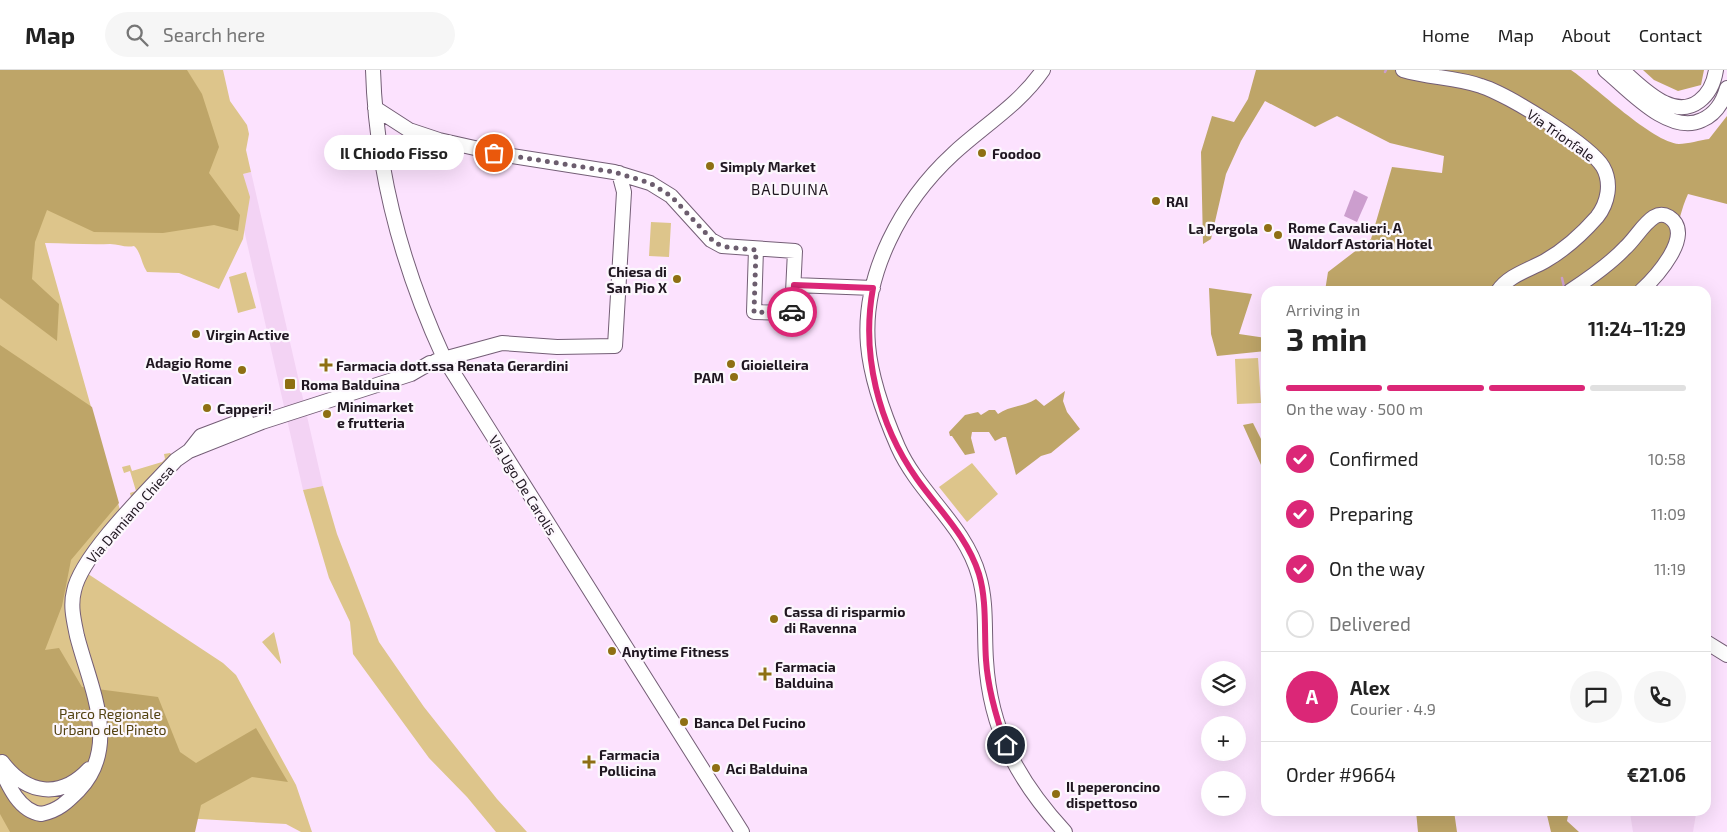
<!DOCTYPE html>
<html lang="en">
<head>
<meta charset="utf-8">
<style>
	body { margin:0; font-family:"Exo 2",sans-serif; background:#f6f6f6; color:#222; height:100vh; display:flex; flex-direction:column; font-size:19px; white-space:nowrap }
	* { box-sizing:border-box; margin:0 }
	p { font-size:16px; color:#767676 }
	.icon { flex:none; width:28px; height:28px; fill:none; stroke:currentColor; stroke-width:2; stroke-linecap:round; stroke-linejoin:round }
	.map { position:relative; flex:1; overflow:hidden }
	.sheet { position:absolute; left:1261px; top:216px; width:450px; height:530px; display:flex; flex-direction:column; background:#fff; border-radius:15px; box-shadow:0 5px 20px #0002 }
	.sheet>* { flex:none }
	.buttons { position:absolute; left:1201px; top:591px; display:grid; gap:10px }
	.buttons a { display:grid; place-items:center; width:45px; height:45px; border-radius:50%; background:#fff; box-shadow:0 5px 20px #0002; font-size:25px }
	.pin { position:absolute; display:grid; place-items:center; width:42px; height:42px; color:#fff; margin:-21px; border:2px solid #fff; border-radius:50%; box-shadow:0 1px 5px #0007 }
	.courier { position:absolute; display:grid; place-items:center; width:50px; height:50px; margin:-25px; border:4px solid #db2777; border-radius:50%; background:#fff; color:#222; box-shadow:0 1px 6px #0007 }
	.bubble { position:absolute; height:35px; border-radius:18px; background:#fff; box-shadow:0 5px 20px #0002; font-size:16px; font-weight:700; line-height:35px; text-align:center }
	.headline em { font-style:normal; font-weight:700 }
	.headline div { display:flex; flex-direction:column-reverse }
	.headline { display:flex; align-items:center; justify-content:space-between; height:85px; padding:0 25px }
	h1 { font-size:32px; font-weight:700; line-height:38px }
	.bar { display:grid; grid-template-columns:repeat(4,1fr); gap:8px 5px; align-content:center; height:60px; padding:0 25px }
	.bar i { height:6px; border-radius:4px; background:#e0e0e0 }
	.bar .selected { background:#db2777 }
	.bar p { grid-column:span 4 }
	.line { display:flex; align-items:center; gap:12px; padding:0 25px; border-top:1px solid #e0e0e0 }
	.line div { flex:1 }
	.round { display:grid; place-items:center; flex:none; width:52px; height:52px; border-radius:26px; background:#f6f6f6 }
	ol { padding:0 25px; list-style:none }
	li { display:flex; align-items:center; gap:15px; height:55px }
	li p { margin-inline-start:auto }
	li .icon { padding:5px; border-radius:50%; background:#db2777; color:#fff; stroke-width:4 }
	li:last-child { color:#767676 }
	li i { width:28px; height:28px; border:2px solid #e0e0e0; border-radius:50% }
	header { display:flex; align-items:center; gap:30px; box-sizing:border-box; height:70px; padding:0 25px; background:#fff; border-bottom:1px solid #e0e0e0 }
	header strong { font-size:24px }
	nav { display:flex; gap:28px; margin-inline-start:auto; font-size:18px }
	.search { width:350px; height:45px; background:#f6f6f6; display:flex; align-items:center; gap:12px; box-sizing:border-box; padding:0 18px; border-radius:28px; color:#767676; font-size:19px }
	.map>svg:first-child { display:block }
</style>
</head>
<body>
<header>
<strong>Map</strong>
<div class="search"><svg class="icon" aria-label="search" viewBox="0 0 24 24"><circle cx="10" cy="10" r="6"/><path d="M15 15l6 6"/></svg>Search here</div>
<nav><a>Home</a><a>Map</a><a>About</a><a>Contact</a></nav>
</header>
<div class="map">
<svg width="1727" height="762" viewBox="0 0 1727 762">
	<rect width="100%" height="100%" fill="#fce2fe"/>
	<path fill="#f3d3f4" d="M251,102L323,416L303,420L232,107Z
		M1634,741L1696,744L1693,762H1633L1630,743Z"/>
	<path fill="#ddc58b" d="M0,0H223L230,31L247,55L249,64L246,80L251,102L243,104L250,127L243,169L219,219L179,203L147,202C141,193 141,182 134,176C125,178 119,174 110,174C88,175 67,173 45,173L120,440L76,496L223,593L236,605L296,715L312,762H301L286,754L182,748L183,762H0Z
		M651,152L671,153L669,187L649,186Z
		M246,202L256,238L238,243L229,207Z
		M1258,288L1261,333L1237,334L1235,289Z
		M170,383L173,386L133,427H131L130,423L136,421L130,401L124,403L122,397L130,395L132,401L162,392L165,389L164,384Z
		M972,393L998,424L967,452L939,417Z
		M323,416L337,464L379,572L424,637L497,729L527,762H496L467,727L429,688L353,584L350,552L329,508L303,420Z
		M274,562L281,592V594L262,572Z"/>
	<path fill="#bea568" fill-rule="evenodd" d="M0,0H187L202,24L219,77L209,103L240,145L238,161L214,155L163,163L94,162L47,140L35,172L32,209L59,234L57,271L0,228Z
		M1256,0H1571C1596,17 1652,72 1679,74C1688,74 1700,70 1709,69L1727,46V134L1688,124C1681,139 1679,154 1673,169C1665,190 1651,206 1634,221H1325L1328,202L1371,169L1392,97L1442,103L1444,86L1390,73L1337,46L1315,57L1265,31L1241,71L1226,104L1211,169L1203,174L1201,82L1212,46L1234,52L1248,29Z
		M1643,0H1704L1701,15L1678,21L1654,10Z
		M1209,218L1252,224L1239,264L1266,268V281L1217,286L1211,264Z
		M0,275L92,337L119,433L71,490L62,536L45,580L59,578L82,617L158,627L180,682L196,693L256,658L288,712L252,707L201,735L195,762H10L0,744ZM2,694L14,708L68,716L72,722L47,741L28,735Z
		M1065,321L1063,331L1067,342L1080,359L1051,383L1041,386L1016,405L1006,367H1003L995,371L989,362H972L971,368L975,383L965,385L952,366H950L949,362L965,345L978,342L981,345L989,340H995L998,344C1009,336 1023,337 1036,329L1044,336Z
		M1253,353L1266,379V406L1243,355Z
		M1416,741H1454L1457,762H1418Z
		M1546,741H1569L1567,751L1579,762H1551Z"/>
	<path fill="#cc9ece" d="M1354,120L1368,127L1357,152L1344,146Z"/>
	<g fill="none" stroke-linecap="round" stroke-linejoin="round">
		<path stroke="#cc9ece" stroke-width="2.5" d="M1385,2L1386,0
			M1562,208L1565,221"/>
		<g stroke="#745e76" stroke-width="16">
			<path id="secondary" d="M373,0C376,101 402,197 444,288L742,762
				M1043,0C1019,35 983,56 953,84C902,131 862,204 868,275C871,310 884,345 898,377C919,424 965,455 979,506C987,533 984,562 986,590C990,660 1018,711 1065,762
				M1403,0C1429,8 1456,7 1481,16C1507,24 1590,75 1603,97C1612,113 1608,133 1597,147C1583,163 1564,180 1545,191C1529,200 1509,205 1498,221
				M1605,0C1628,19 1669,66 1702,50C1716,44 1723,32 1727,18
				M1622,0C1635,11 1649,26 1665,33C1692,46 1712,26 1716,0
				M375,38L409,60L439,70L506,85L614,102L650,113L671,126L711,170L722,176L795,181L792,243L754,242L756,179
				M794,215L873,218
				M1570,221C1590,208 1609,195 1625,178C1635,169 1643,154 1654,147C1659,144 1664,144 1669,147C1696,164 1655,208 1641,221
				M436,291L502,273L557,277L615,276L624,122L619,103
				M190,380L201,366L246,349
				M1706,572L1727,585
				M2,692C26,724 60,730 89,699
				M0,697C8,715 19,741 41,744C58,741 67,732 79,720C121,676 90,617 77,566C74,551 70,536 74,521C81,485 150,418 176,390L189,381L262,352L411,304L430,293"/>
		</g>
		<use href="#secondary" stroke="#fff" stroke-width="14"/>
	</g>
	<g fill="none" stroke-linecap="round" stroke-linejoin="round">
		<path stroke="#6c5d6e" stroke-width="5" stroke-dasharray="0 9" d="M494,83L614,102L650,113L671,126L715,173L726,177L756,180L754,242L792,243V242"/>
		<path stroke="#db2777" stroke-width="6" d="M792,242L794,215L873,218C861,284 878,354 917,409C939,440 967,466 979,504C987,531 984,562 986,590C988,620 996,647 1006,675"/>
	</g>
	<g fill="#8e6f13" stroke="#fcf7fd" stroke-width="2">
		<circle cx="982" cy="83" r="5"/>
		<circle cx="710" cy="96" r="5"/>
		<circle cx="1156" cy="131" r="5"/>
		<circle cx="1268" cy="158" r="5"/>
		<circle cx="1278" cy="165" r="5"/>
		<circle cx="677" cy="209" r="5"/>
		<circle cx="196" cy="264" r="5"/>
		<circle cx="731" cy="294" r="5"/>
		<path d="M323.5 287.5h5v5h5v5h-5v5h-5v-5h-5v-5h5z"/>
		<circle cx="242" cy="300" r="5"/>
		<circle cx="734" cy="307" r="5"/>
		<rect x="284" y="308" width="12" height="12" rx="2.5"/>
		<circle cx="207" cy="338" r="5"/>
		<circle cx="327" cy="344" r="5"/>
		<circle cx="774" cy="549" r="5"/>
		<circle cx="612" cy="581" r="5"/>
		<path d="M762.5 596.5h5v5h5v5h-5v5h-5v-5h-5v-5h5z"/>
		<circle cx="684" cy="652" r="5"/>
		<path d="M586.5 684.5h5v5h5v5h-5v5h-5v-5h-5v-5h5z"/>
		<circle cx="716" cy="698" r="5"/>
		<circle cx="1056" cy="724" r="5"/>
	</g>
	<g text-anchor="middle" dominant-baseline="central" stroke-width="4.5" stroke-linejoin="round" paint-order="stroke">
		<g font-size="14" fill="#1f1620" stroke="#fcf7fd">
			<text transform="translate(1561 65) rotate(35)">Via Trionfale</text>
			<text transform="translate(523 415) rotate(58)">Via Ugo De Carolis</text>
			<text transform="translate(130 444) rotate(-49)">Via Damiano Chiesa</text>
		</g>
		<g font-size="14" font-weight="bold" fill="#1f1620" stroke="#fcf7fd" text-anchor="start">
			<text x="992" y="83">Foodoo</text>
			<text x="720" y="96">Simply Market</text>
			<text x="1166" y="131">RAI</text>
			<text x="1288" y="157">Rome Cavalieri, A<tspan x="1288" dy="16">Waldorf Astoria Hotel</tspan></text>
			<text x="1258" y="158" text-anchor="end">La Pergola</text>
			<text x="667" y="201" text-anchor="end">Chiesa di<tspan x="667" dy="16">San Pio X</tspan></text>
			<text x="206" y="264">Virgin Active</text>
			<text x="232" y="292" text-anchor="end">Adagio Rome<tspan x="232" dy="16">Vatican</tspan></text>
			<text x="741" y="294">Gioielleira</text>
			<text x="336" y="295">Farmacia dott.ssa Renata Gerardini</text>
			<text x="724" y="307" text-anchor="end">PAM</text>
			<text x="301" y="314">Roma Balduina</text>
			<text x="337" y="336">Minimarket<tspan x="337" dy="16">e frutteria</tspan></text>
			<text x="217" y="338">Capperi!</text>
			<text x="784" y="541">Cassa di risparmio<tspan x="784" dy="16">di Ravenna</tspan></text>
			<text x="622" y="581">Anytime Fitness</text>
			<text x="775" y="596">Farmacia<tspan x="775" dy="16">Balduina</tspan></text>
			<text x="694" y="652">Banca Del Fucino</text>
			<text x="599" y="684">Farmacia<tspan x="599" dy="16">Pollicina</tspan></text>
			<text x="726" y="698">Aci Balduina</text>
			<text x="1066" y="716">Il peperoncino<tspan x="1066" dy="16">dispettoso</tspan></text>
		</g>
		<g font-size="14" fill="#534211" stroke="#fcf7fd">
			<text x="110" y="643">Parco Regionale<tspan x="110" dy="16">Urbano del Pineto</tspan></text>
		</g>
		<g font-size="15" letter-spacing="1" fill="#1f1620" stroke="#fcf7fd">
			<text x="790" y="119">BALDUINA</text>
		</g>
	</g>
</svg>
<div class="buttons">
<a><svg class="icon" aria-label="layers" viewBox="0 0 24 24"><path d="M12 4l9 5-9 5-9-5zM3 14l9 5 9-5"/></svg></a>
<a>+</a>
<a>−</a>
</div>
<div class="pin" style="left:494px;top:83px;background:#ea580c"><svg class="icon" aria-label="bag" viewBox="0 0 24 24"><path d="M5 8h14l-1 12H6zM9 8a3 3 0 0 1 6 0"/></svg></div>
<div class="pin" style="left:1006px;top:675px;background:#1f2937"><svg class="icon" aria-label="home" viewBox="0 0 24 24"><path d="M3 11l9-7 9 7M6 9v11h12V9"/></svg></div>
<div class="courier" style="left:792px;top:242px"><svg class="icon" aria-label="car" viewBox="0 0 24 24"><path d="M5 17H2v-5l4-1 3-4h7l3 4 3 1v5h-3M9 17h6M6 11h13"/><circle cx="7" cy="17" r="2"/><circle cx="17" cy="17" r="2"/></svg></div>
<div class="bubble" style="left:324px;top:65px;width:140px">Il Chiodo Fisso</div>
<section class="sheet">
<div class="headline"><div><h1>3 min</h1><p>Arriving in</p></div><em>11:24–11:29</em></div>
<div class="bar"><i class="selected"></i><i class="selected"></i><i class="selected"></i><i></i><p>On the way · 500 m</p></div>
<ol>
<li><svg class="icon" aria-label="check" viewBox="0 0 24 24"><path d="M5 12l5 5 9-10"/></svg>Confirmed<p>10:58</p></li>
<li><svg class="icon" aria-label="check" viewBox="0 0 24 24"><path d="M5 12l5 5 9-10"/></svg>Preparing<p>11:09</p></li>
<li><svg class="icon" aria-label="check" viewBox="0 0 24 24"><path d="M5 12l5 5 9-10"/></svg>On the way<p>11:19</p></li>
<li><i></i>Delivered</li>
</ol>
<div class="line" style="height:90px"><b class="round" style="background:#db2777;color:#fff">A</b><div><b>Alex</b><p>Courier · 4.9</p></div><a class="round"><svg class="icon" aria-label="chat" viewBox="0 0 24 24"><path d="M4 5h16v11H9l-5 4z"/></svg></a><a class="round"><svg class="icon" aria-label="phone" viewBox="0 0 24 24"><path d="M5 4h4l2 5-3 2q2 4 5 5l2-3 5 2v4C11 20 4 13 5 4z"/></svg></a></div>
<div class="line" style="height:65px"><div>Order #9664</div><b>€21.06</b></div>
</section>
</div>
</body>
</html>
